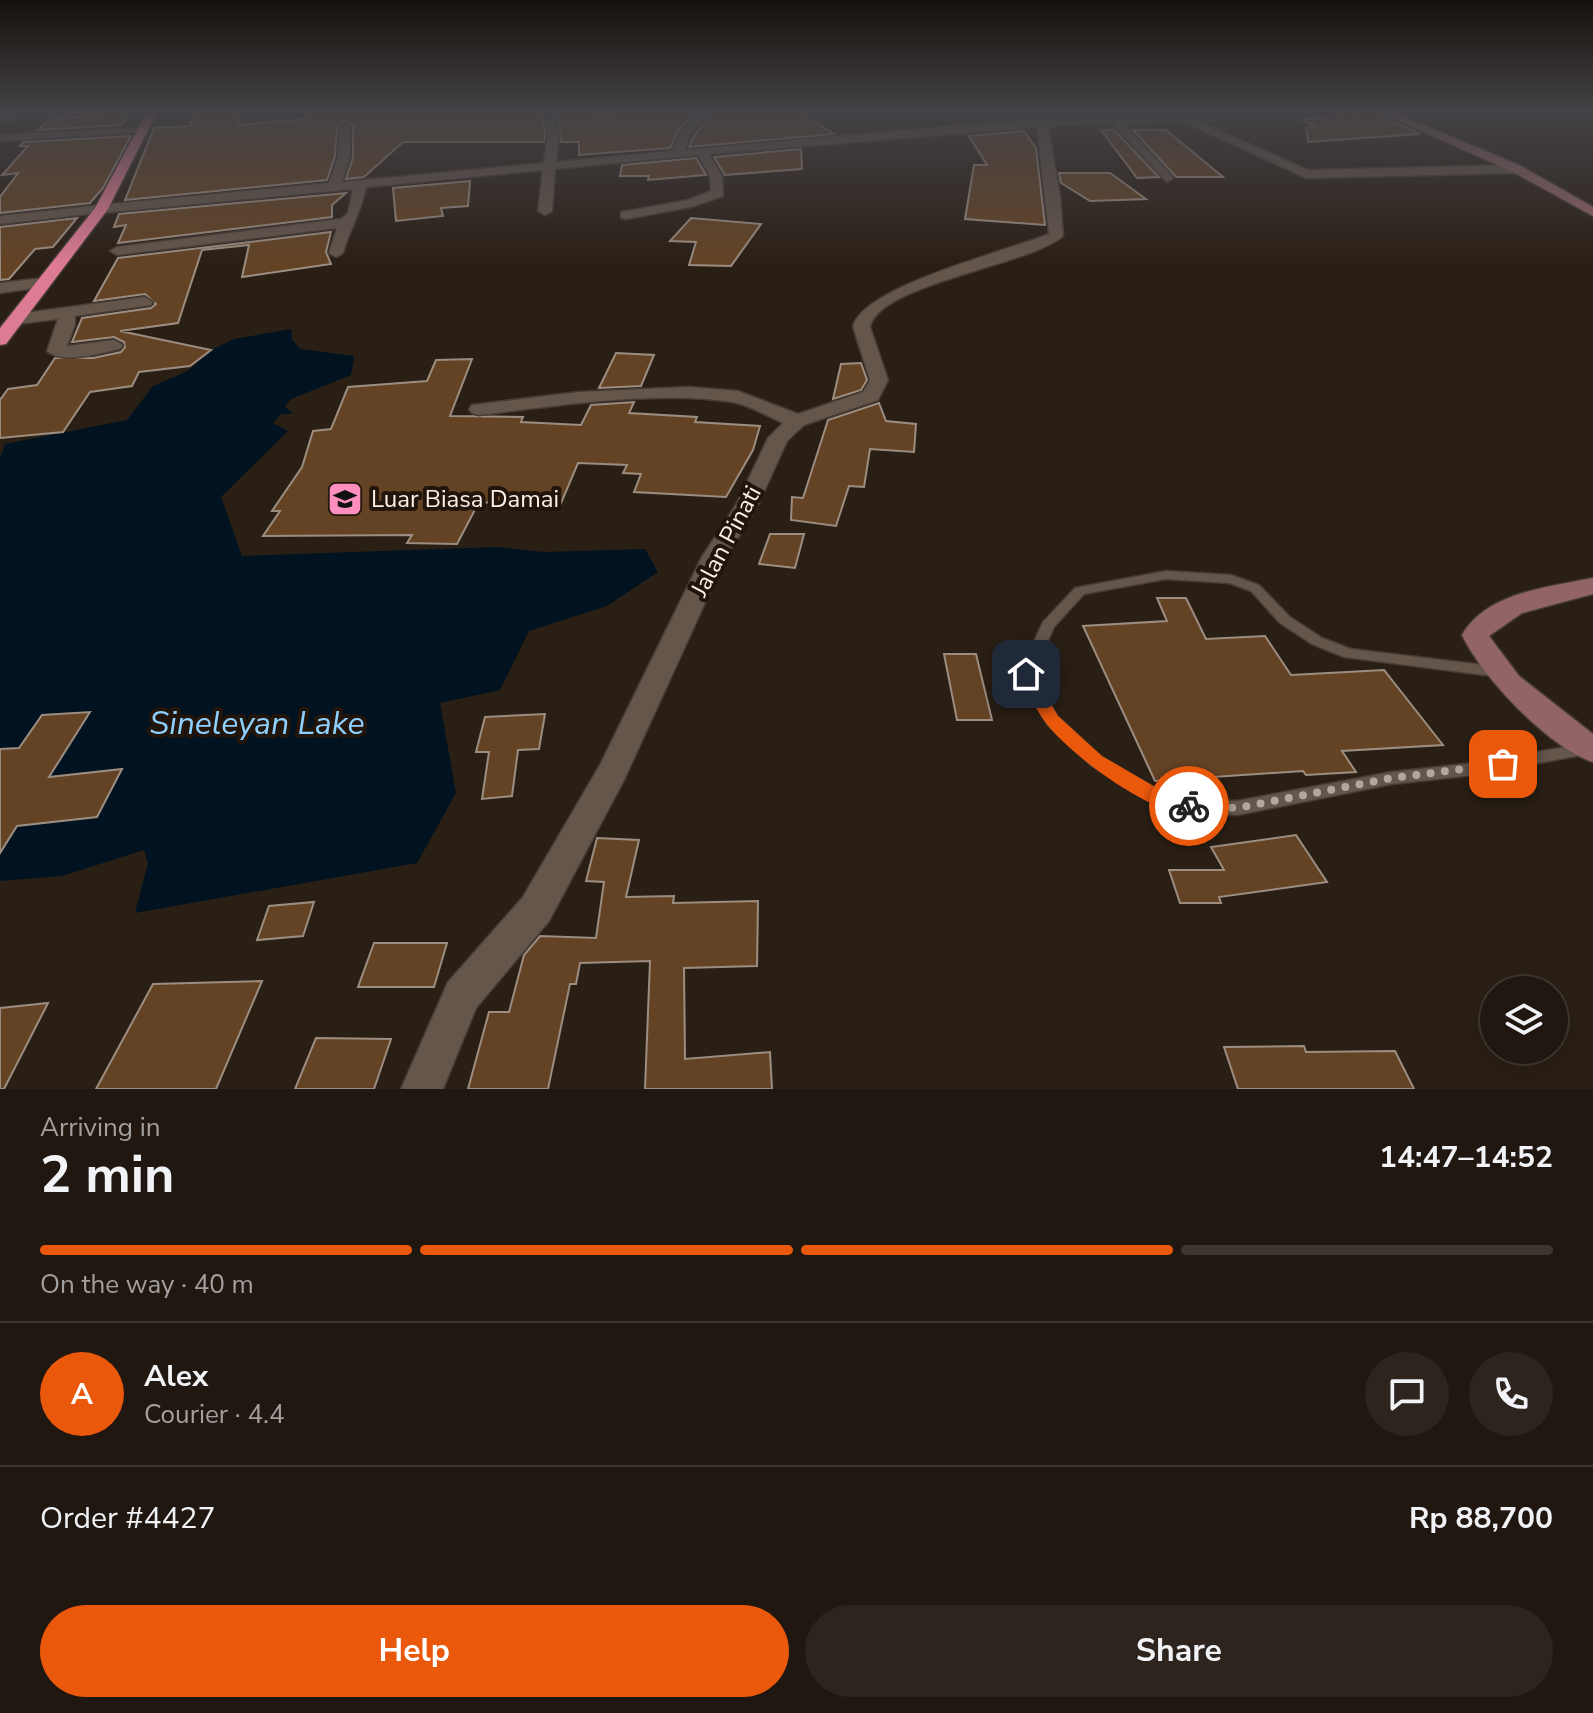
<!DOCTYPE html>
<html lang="en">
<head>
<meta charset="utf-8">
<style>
	body { margin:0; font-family:"Nunito Sans",sans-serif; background:#2d241e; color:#f1f3f6; height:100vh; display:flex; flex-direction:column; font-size:30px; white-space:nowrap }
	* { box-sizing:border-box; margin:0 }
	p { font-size:26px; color:#a29f9f }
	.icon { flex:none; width:44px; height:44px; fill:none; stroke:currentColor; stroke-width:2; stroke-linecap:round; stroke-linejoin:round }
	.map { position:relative; height:1089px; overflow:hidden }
	.panel { display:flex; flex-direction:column; background:#201710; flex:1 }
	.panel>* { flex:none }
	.controls { position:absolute; left:1480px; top:976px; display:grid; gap:16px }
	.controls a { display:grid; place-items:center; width:88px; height:88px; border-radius:50%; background:#201710; box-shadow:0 8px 32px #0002,0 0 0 2px #3d3630; font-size:40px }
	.pin { position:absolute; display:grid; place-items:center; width:68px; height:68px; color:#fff; margin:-34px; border-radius:16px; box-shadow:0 4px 12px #0006 }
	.courier { position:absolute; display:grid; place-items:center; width:80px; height:80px; margin:-40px; border:6px solid #ea580c; border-radius:50%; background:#fff; color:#222; box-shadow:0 2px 10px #0007 }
	.headline em { font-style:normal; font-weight:700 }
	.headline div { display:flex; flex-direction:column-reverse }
	.headline { display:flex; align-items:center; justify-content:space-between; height:136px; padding:0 40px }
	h1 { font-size:52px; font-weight:700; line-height:60px }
	.bar { display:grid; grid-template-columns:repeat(4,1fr); gap:12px 8px; align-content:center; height:96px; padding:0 40px }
	.bar i { height:10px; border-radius:6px; background:#3d3630 }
	.bar .current { background:#ea580c }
	.bar p { grid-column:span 4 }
	.line { display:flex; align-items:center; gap:20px; padding:0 40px; border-top:2px solid #3d3630 }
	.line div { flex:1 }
	.round { display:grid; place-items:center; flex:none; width:84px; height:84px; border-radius:42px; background:#2d241e }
	.primary-button { display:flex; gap:16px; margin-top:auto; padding:16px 40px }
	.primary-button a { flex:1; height:92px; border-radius:48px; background:#ea580c; color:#fff; font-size:32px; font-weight:700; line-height:92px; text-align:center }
	.primary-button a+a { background:#2d241e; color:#f1f3f6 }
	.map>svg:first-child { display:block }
</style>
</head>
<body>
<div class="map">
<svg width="1593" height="1089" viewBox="0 0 1593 1089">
	<rect width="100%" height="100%" fill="#2a1f15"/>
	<path fill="#011320" d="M291,329L292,340L301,349L354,356L351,375L291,399L285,406L293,414H281L273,423L288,431L221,497L242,556L497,547L544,552L645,549L658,572L607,606L529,631L500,690L440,703L456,793L417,863L135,913L148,863L144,850L62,876L0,881V458L5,444L127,420L153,386L188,371L211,350L234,339Z"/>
	<path fill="#644325" stroke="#9c8d81" stroke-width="2" d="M195,112H240L238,125L306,119L305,112H542L545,135L544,142H403L364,177L346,179L353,157V126L343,120L337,126L335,156L327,180L125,200L154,128L190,126Z
		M558,112H584L593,117L639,112H691L692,115L680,128L670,148L579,155V142H561Z
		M708,112H799L834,134L689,147L695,134L709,118Z
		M132,113L121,125L38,130L50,119Z
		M1378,115L1420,134L1308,142L1306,127L1315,126L1300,119Z
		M1101,130H1114L1159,177L1137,178Z
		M1133,130H1166L1223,177H1176Z
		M1024,131L1036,148L1045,225L965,219L974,165H987L969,136Z
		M131,136L103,188L90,203L0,213V197L18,173L2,175L28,146H20L24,142Z
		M801,149L802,169L725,175L714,157Z
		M696,158L706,175L648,180L649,176H620L622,165Z
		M1059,173H1110L1146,199L1090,201L1061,183Z
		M470,181L468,206L441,208L443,216L396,221L393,188Z
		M346,193L332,205V217L118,243L126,225L114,227L119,214Z
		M77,218L53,247L35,249L9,279L0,280V227Z
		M691,218L761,224L731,266L689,265L696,242L670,241Z
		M331,232L326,252L331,264L242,277L249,245L202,250L178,323L120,331L211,350L190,366L139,372L132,386L90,392L63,432L0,438V400L8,389L37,385L55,358H93L121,352L125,347L124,342L114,337L72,342L82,318L151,308L156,304L145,294L94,301L118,258Z
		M616,353L654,355L641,386L599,388Z
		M472,359L450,416L523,417L521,422L581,425L591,405L634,402L629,413L697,417L695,422L760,426L753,450L726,497L634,492L641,474L623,473L627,465L578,463L559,508L479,502L457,544L407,543L412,535L263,536L280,511H272L302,467L313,431L331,429L348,387L427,381L436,360Z
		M861,363L867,380L861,390L833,399L841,364Z
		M879,403L886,421L916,424L914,452L870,449L864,487L849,486L836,526L791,520L792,497L803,498L828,420Z
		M770,534H804L795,568L759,564Z
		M1157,598H1186L1206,639L1265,636L1291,675L1384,670L1443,745L1342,751L1356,772L1306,775L1303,771L1155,781L1083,626L1167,621Z
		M944,654H976L992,720H957Z
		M90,712L49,777L122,769L97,817L17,826L0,853V749L19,748L42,715Z
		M545,714L539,749L518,750L512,796L482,799L489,752H476L485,717Z
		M1296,835L1327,882L1219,897L1221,903H1180L1169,870H1224L1211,847Z
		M597,838L639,840L626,897L674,896L673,903L758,901L757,966L684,968L685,1059L770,1052L772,1089H645L650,961L580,963L576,984H570L548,1089H468L489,1012H509L524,955L540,936L596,938L604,882L586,881Z
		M314,902L303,936L257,940L269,906Z
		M374,943H447L434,987H358Z
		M262,981L216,1089H96L153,984Z
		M48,1003L4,1089H0V1008Z
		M316,1038L391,1039L374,1089H295Z
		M1304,1046L1306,1052L1395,1051L1414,1089H1238L1224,1047Z"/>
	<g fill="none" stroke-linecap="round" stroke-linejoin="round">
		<g stroke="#463b35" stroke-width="3">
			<path id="service" d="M1039,112H1044L1052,123H1048Z
				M1166,571L1231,575L1259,585L1290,617L1322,638L1351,649L1500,667L1505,668L1507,672L1505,676L1500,677L1344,657L1312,644L1280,623L1251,591L1229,583L1166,579L1084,594L1054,627L1033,674L1057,716L1101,757L1174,799L1237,801L1392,772L1474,763L1588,743L1593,745V753L1474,775L1392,784L1237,815L1172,813L1166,811L1091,765L1047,724L1019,674L1043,622L1075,588Z"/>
		</g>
		<g stroke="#463b35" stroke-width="3">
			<path id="minor" d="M36,112H83L0,121V115Z
				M545,112H555L559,135L556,162L672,151L683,129L696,116L694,112H704L707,116L692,132L684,150L998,122L1320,112L1196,120L1308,170L1517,165L1523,169L1517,173L1306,178L1182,121L1123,123L1171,175L1173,178L1167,182L1112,123L1048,126L1060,196L1063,236C1031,265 879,284 870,327L888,380L878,400L804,425L787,441L759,503L726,557L624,780L549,921L476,1008L443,1089H401L448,982L523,897L600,765L702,557L737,503L768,438L783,423C767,416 749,405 732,402C655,390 556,406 479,415L472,413L469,409L472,405L579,392L689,387L738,391L798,414L863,392L870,380L853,327C861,287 1010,250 1049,234L1037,127L709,154L722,176L723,196L691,207L626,219L621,218V212L688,200L711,191L710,176L698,155L555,169L552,211L545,215L538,211L543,170L366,187C361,212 350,229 343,253L336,257L329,253L337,228L117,255L110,251L117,247L341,219L348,213L353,189L101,213L94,209L101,205L329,183L338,157L340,126L345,123L350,126V157L342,182L544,163L548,135Z
				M147,127L143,132L0,141V135Z
				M43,278L51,283L49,286L0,293V283Z
				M145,297L153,302L151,305L75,316V325L67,346L114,340L123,345L120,349C101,353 63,365 47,351L58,319L17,324L9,319L17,314Z"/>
		</g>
		<g stroke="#463b35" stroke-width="3">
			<path id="tertiary" d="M101,205L106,206V212L0,224V216Z"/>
		</g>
		<g stroke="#463b35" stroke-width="3">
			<path id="secondary" d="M1379,112H1393L1521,166L1593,207V216L1513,172Z
				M1593,578V594L1522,613L1489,636L1519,676L1593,734V762C1548,747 1482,677 1462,635C1487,592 1549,587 1593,578Z"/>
		</g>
		<g stroke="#463b35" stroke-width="3">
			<path id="trunk" d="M147,112H157L108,209L6,344L0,345V328L95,208Z"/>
		</g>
		<use href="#service" fill="#64564b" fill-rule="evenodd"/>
		<use href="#minor" fill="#64564b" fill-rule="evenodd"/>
		<use href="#tertiary" fill="#64564b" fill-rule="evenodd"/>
		<use href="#secondary" fill="#926467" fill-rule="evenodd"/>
		<use href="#trunk" fill="#de7b94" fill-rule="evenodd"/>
	</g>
	<linearGradient id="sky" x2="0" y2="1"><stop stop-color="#17110c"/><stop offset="0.42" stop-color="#444246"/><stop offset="1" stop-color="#444246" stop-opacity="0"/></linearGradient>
	<rect width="1593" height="265" fill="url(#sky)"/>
	<path fill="#ea580c" d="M1026,669L1031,671L1058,716L1102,756L1174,798L1195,801V811C1160,824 1067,752 1046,723C1035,708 1027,690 1018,674Z"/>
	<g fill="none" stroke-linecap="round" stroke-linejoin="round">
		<path stroke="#b1a79f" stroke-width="8" stroke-dasharray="0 14.4" d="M1189,806L1237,808L1392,778L1503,764"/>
	</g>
	<defs>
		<g id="school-square" transform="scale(1.8)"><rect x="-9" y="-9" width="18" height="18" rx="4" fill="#fd8ebe" stroke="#21150c"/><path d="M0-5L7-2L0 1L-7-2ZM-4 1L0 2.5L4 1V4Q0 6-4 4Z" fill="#111"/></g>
	</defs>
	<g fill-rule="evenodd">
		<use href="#school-square" x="345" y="499"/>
	</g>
	<g text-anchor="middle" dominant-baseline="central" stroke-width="8" stroke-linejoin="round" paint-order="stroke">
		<g font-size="24" fill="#f9f0e9" stroke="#21150c" text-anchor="start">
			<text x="371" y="499">Luar Biasa Damai</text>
		</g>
		<g font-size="24" fill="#f9f0e9" stroke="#21150c">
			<text transform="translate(726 541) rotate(-62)">Jalan Pinati</text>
		</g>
		<g font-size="32" font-style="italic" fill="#8ed0fe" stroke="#21150c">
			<text x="257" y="723">Sineleyan Lake</text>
		</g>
	</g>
</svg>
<div class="controls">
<a><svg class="icon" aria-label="layers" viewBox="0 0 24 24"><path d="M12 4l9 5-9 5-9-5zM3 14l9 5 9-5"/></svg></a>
</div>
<div class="pin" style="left:1503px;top:764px;background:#ea580c"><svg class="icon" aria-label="bag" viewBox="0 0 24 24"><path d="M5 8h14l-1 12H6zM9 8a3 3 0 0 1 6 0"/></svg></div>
<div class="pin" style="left:1026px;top:674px;background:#1f2937"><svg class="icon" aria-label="home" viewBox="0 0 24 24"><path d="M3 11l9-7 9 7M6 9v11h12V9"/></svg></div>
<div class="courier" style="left:1189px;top:806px"><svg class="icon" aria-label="bike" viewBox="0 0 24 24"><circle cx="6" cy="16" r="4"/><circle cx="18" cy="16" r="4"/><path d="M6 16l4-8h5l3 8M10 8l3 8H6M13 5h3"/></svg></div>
</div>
<section class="panel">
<div class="headline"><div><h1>2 min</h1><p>Arriving in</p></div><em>14:47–14:52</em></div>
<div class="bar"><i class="current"></i><i class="current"></i><i class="current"></i><i></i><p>On the way · 40 m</p></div>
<div class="line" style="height:144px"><b class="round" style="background:#ea580c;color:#fff">A</b><div><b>Alex</b><p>Courier · 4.4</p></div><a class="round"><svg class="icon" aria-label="chat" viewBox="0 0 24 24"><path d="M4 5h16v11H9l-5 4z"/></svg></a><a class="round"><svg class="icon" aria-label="phone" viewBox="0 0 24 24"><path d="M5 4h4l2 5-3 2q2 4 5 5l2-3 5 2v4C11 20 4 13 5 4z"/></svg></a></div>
<div class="line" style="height:104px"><div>Order #4427</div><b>Rp 88,700</b></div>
<div class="primary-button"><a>Help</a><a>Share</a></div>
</section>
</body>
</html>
